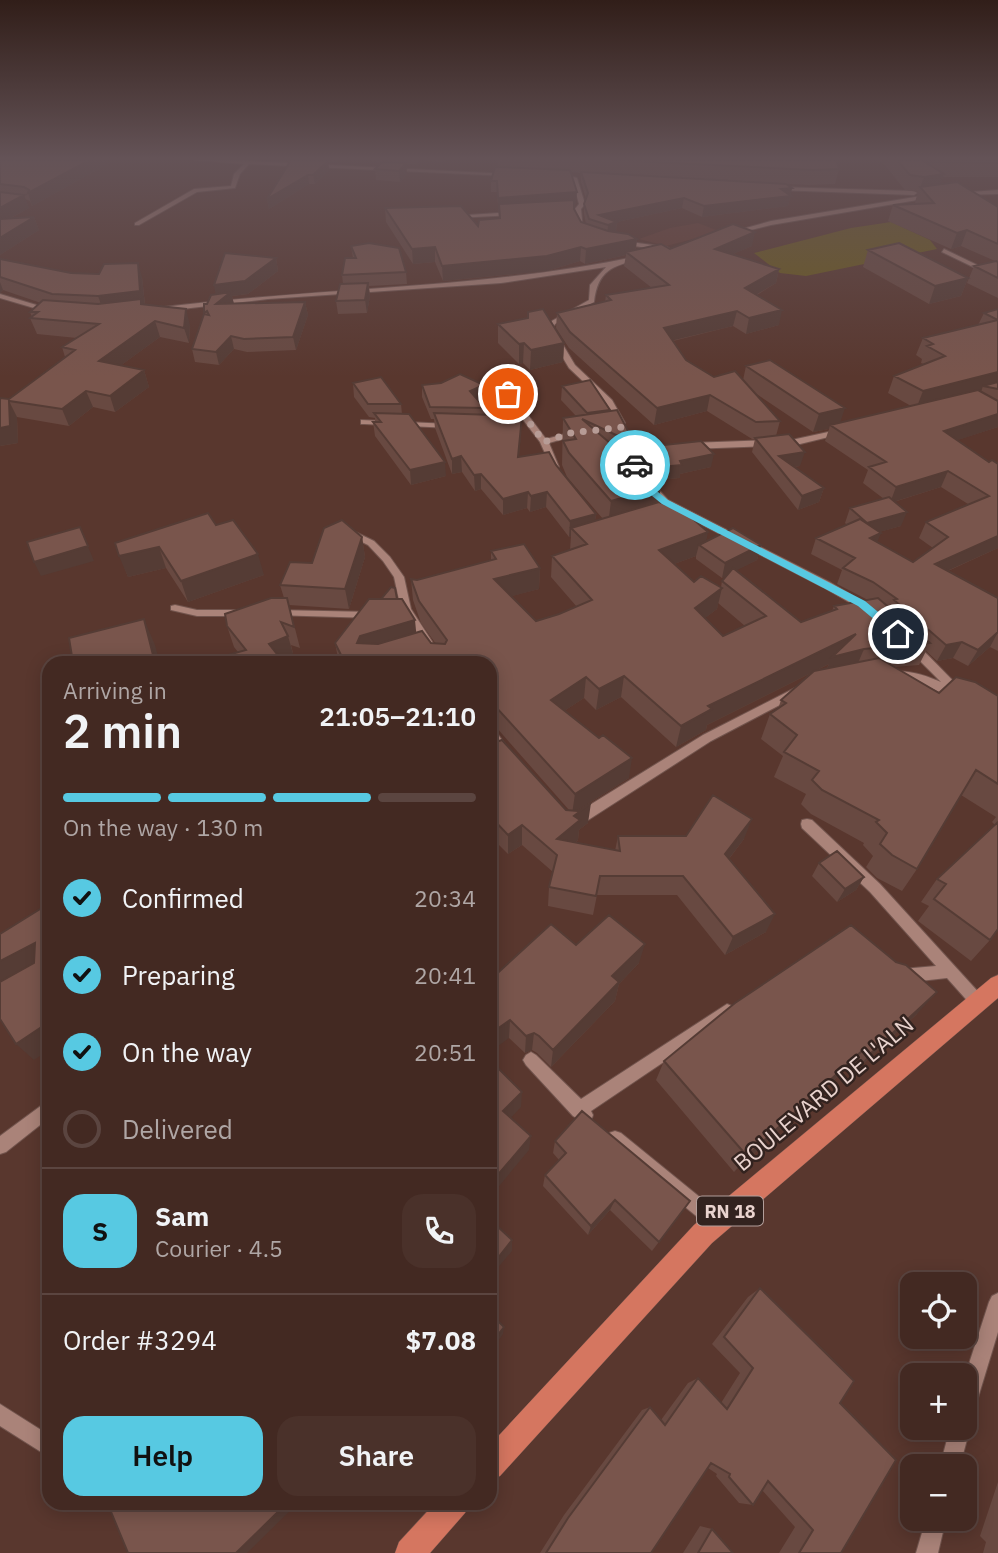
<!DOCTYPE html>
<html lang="en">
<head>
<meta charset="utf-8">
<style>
	body { margin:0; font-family:"IBM Plex Sans",sans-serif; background:#4a312a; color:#f1f3f6; height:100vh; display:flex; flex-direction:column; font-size:26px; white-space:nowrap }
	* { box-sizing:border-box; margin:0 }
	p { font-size:23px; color:#afa6a5 }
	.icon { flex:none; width:38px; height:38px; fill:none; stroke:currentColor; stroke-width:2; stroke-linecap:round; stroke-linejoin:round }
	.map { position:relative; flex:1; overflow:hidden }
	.details { position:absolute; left:42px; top:656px; width:455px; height:854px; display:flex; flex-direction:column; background:#432922; border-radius:21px; box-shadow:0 4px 18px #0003,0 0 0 2px #5b4540 }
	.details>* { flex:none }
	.buttons { position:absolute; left:900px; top:1272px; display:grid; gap:14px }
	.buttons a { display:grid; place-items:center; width:77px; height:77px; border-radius:14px; background:#432922; box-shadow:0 4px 18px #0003,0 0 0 2px #5b4540; font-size:35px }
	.pin { position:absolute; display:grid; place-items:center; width:60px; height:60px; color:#fff; margin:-30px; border:4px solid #fff; border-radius:50%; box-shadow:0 2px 7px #0007 }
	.courier { position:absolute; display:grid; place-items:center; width:70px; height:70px; margin:-35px; border:5px solid #57c9e2; border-radius:50%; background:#fff; color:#222; box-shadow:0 2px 9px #0007 }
	.head em { font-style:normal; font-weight:600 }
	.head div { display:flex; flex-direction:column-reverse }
	.head { display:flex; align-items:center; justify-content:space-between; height:119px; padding:0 21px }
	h1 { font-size:46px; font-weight:600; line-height:52px }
	.bar { display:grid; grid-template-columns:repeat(4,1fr); gap:10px 7px; align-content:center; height:84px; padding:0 21px }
	.bar i { height:9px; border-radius:5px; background:#5b4540 }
	.bar .current { background:#57c9e2 }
	.bar p { grid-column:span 4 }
	.line { display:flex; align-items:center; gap:18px; padding:0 21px; border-top:2px solid #5b4540 }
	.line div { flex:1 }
	.round { display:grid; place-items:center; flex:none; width:74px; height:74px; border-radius:21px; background:#4a312a }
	ol { padding:0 21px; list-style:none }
	li { display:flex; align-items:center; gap:21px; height:77px }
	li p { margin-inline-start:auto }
	li .icon { padding:7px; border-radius:50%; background:#57c9e2; color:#111; stroke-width:4 }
	li:last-child { color:#afa6a5 }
	li i { width:38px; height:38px; border:4px solid #5b4540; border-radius:50% }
	.action { display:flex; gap:14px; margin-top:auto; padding:14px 21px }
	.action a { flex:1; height:80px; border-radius:21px; background:#57c9e2; color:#111; font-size:28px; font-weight:600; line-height:80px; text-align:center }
	.action a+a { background:#4a312a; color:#f1f3f6 }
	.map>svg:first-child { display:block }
</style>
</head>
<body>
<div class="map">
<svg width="998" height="1553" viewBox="0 0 998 1553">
	<rect width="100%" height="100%" fill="#59372e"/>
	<path fill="#673d33" d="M698,223L716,230L714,231L716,233L666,246L639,239L670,228Z"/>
	<path fill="#6c5b19" d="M891,222L930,240L937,249L806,276L780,273L754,253L851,228Z"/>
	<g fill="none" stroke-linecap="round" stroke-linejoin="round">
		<g stroke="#71544d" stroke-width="2">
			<path id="minor" d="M195,160H231L511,174L508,176L249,164L240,174L235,188L197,192L139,225H135V223L194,189L231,186L234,174L244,164Z
				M554,171L577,178L585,204L581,209L583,230L578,229L575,209L579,204L572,179L554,173Z
				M778,187L914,191L917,193L914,195L776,190Z
				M998,190V194L960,195L957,193Z
				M933,194L935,197L771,225L731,235L728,233L771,221Z
				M515,212L513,215L455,218L452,216Z
				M623,241L667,247L670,249L667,251L621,244Z
				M944,249L998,275V279L942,252Z
				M639,256L641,259C612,266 598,270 594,302L555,324L553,328L575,365L612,400L625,423L621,425L617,423L606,403L569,368L545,328L550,322L589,300L590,285L606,267L501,283L268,299L156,312L153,310L156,308C317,287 480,290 639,256Z
				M0,294L53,310L54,311L51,313L0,298Z
				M492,375H498L546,439L580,430V434L549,443L559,467L558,469H552L540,442L492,379Z
				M361,420L451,424L455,426L451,428L364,424H361Z
				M842,429L846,431L845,433L796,445L690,449L686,446L690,443L796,439Z
				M627,444H633L638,462L646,476L668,500L831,583L874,608V612H866L823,587L662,504C645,489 624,467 627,444Z
				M347,528L374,541L390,557L404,577L411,609L446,663H436L401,609L394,577L383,561L368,545L344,533V529Z
				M175,605L197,610H244L249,613L244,616H197L171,610V606Z
				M276,610L373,612L378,615L373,618L272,615L271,613Z
				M913,643L917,644L963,691L965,694L963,697L948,696L916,681L890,678L888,675L890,672C907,669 925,675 941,682L909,650L908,647L909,644Z
				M797,687L801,688L803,691L801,694L711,741L582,824H572L571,820L572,816L703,735Z
				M490,728L494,729L510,751L512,754L510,757H502L490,741Z
				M807,819L812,820L880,884L982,996L984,1001L982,1006L977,1008L972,1006L947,978L902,983L897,981L895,976L897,971L902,969L936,966L870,892L802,828L801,824L802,820Z
				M727,1004L732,1006L734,1011L732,1016L591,1111L593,1115L591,1121L585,1123L573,1116L526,1065L523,1060L526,1055L531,1052L536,1055L581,1099Z
				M46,1102L49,1103V1118L6,1152L0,1154V1136Z
				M615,1131L621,1133L723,1216L726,1222L723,1228L717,1231L711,1228L609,1145L607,1139L609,1133Z
				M998,1293V1332L974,1411L971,1418L965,1420L970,1428L960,1466H940L950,1428H964V1379L989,1302L992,1296Z
				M0,1404L49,1435V1457L0,1426Z
				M926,1519H946L938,1553H916Z"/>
		</g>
		<g stroke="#71544d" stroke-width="1">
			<path id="major" d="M998,975V998L712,1243L500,1476L490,1480V1445L694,1225L991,978Z
				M435,1503H470L465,1513L430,1553H395L399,1542Z"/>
		</g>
		<use href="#minor" fill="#aa8379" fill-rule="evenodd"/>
		<use href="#major" fill="#d57660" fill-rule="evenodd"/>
	</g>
	<path fill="#684941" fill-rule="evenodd" d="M0,160L106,165L32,206L30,201L25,199L29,208L11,218L34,217L39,230L0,255Z
		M291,160H339L337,162H328L329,170L315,184H309L269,209L267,199Z
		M370,160H420L416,164H406L407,174L400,182L376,180L375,169L381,163Z
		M421,160H446L442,162Z
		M494,160H836L839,169L835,184L809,185L753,182L792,188L788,206L702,217L682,208L617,222L616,232L637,239L636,249L752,246L733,254L779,269L776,283L757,295L779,325L746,334L733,326L673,341L686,360L714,377L743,380L746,366L840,423L911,406L888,393L894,376L923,364L921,363L922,359L916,355L923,338L978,325L984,313L998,309V427L957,440L989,462L998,464V548L948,571L998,598V651L990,647L968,666L953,658L937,661L926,651L919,665L894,667L939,693L998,696V929L990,940L971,961L918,921L929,906L921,902L937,879L995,825L992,822L996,817L961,795L917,869L902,891L877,878L866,867L873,856L863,845L864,843L811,814L801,804L806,794L774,777L783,756L761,739L770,714L778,709L781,700L811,673L707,725L706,730L676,747L621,697L596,710L584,698L564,711L629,778L577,811L588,823L579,830L578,840L575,843L615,851L618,836L744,839L729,859L766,932L725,955L677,895H597L593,915L548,906L549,887L553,872L522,845L508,854L490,836V663H339L335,643L397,599L416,633L431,643L436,644L421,623L413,600L411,579L417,580L491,560V551L540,568L539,589L511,596L536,621L559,614L577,607L551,577L552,556L570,550L571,536L569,537L546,507L530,512L527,508L503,515L481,489L475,491L462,472L452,474L435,428L434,419H431L422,397V385H484V396L477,400L485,408V415L521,431L519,457L556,465L596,514L595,521L603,519L567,477L562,465L563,418L576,416L561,400L562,386L610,410L635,444L632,463L661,487L658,502L706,541L761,545L757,560L736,570L801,622L832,611L834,606L868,600L837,584L842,570L811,554L816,538L847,525L845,523L850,508L884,499L863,483L868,470L825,441L829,429L813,432L755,393L780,421L776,436L800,466L794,467L824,488L819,502L798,510L752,452L755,439H752L707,411L654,425L569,348L556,328L557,313L605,302L606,295L652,288L624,266L626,255L585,264L580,261L547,271L443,281L435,262L413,264L386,222L385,208L478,226L499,218L497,192H491V181L498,167V160ZM570,172L581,173V182L586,199L584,204V214L586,224L581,222L574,209V204H576ZM941,487L968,504L926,522L919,538L933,548L913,562L877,542L879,532L901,526L894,502ZM696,556V559L722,578L727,575L722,581L721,587L694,582L674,564ZM718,603L745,626L723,636L705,618L717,609ZM829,664L827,668L817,670ZM491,727H496L569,810H566L493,743Z
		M860,160H998V177H943L940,184L998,207V298L967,283L974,266L995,261L961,246L951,249L888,221L893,205L916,204L915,202L918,192L905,190L884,164L877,160Z
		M351,246L406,272L407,284L369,286L370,296L367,313L338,314L336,301L343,284L342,275L353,258Z
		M868,250L968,278L961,296L929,304L863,267Z
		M276,258L278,271L248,294L232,296L234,304L305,302L308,315L296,350L247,352L234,349L219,365L195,362L192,349L205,315L207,304L216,294Z
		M0,259L71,273L142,277L145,304L190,325L189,343L160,337L120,366L144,370L149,387L115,412L93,407L69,426L17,417L18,443L0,446L9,399L65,357L62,347L77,338L37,334L30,318L32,317L30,312L41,303L3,290L0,293Z
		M498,324L564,343L563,362L530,370L523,363L519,364L498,343Z
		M353,383L401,404L402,414L446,476L411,485L375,436L373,422H375V418L369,417L354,397Z
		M645,447L711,467L680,474V478L658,480L650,476L643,460Z
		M216,525L264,575L188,602L166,568L128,577L115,543Z
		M362,537L365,557L349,609L289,605L300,648L291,645L294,657L283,662L238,652L234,647L227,626L284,598L280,585L312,563Z
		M819,863L864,877L856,890L837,902L812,876Z
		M576,945L639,963L619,984L615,1001L551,1067L537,1053L532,1050L525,1053L509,1038L490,980Z
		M917,1014L852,1074L846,1069L734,1172L656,1080L664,1061Z
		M555,1141L690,1201L652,1251L610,1210L588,1235L543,1186L545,1175L559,1160L553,1153Z
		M760,1288L840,1403L841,1553H779L795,1527L762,1490L753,1505L739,1503L716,1476L717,1474L708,1468L651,1553H540L564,1515L642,1410L650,1407L661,1420L688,1383L698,1378L721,1403L740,1373L712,1344L748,1297Z
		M998,1482V1553H983L986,1542L980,1536Z
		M700,1526L712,1529L733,1553H683Z"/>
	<path fill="#553c35" d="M90,160H105L106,165L32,206L28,193Z
		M328,161L329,170L315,184L313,175Z
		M406,163L407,174L400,182L399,171Z
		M944,174L939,188H920L924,177Z
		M308,175L309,184L269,209L267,199Z
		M792,188L788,206L702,217L704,206Z
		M577,192L576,204L498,209V198Z
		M24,195L29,208L7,220L0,223V208Z
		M684,198L682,208L617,222L616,232L607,236L608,225L599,215Z
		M34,217L39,230L0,255V238Z
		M967,230L961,246L951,249L957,233Z
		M755,232L752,246L713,263L715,249Z
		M637,239L635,253L626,252V255L585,264L586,249Z
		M435,247V262L413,264L412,249Z
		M581,247L580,261L547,271L443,281L442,266Z
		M276,258L278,271L248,294L232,296L234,305L219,316L214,285Z
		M138,263L142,277L145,306L103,310L98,296Z
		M779,269L776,283L742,303L745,288Z
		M968,278L961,296L929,304L935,286Z
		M0,282L3,290L0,293Z
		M368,283L370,296L367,313L365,300Z
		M305,302L308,315L296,350L293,337Z
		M186,309L190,325L189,343L184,328Z
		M782,310L779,325L746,334L749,318Z
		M737,311L733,326L662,343L664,328Z
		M155,321L160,337L105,377L99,361Z
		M231,336L234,349L219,365L216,352Z
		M524,343L523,363L519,364V344Z
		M564,343L563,362L530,370L531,350Z
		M144,370L149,387L115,412L110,396Z
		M998,372V387L983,386L981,392L916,409L923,391Z
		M484,385V396L471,403L470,391Z
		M86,391L93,407L69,426L62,409Z
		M710,395L707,411L654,425L657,408Z
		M9,401L17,417L18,443L0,446V428Z
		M845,408L839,426L830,425L829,429L813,432L819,414Z
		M998,414V427L937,447L944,431Z
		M522,416L521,431L518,472V457Z
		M805,452L800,466L780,469L779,456Z
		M714,454L711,467L680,474V478L658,480L660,467L680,461Z
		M461,456L462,472L452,474V459Z
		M445,462L446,476L411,485L410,470Z
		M948,471L941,487L890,503L896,487Z
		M481,474V489L475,491L474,475Z
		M661,487L657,511L608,525L611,501Z
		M824,488L819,502L798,510L802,496Z
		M528,492L527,508L503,515V499Z
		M547,492L546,507L530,512L531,496Z
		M907,512L901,526L862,537L867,523Z
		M596,514L594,530L571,528V536L569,537L570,521Z
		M80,527L94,561L41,576L34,562Z
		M708,532L705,549L699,545L696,556L655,571L659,550Z
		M881,533L874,550L870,538Z
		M998,536V548L927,580L935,564Z
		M362,537L365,557L349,609L345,589Z
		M761,545L757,560L722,578L725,563Z
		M159,547L166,568L128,577L119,556Z
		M258,554L264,575L188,602L181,581Z
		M540,568L539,589L494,601V579Z
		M722,588L717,609L690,630L695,608Z
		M144,619L155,645L160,663H155Z
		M415,620L417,641L363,657L357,643L360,636Z
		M998,632L990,647L968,666L978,650Z
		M856,634L864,649L855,670L823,678L829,664L707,725L706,730L676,747L681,726L708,706Z
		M288,636L294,657L280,663L269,644Z
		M962,642L953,658L937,661L946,645Z
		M624,676L621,697L596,710L599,689Z
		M586,677L584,698L549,721L551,700Z
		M493,728V749L490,751V730Z
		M632,758L629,778L572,814L575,794Z
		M591,803L588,823L579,830L578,840L557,858V839L574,816Z
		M752,819L744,839L718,873L725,854Z
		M522,825V845L508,854V835Z
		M864,877L856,890L837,902L845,889Z
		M775,914L766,932L725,955L733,937Z
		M35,943L49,959L0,988V961Z
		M645,944L639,963L619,984L615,1001L551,1067L553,1050L612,976Z
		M937,992L917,1014L852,1074L870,1054Z
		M510,1020L509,1038L490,1052V1034Z
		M49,1022V1050L34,1060L16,1044Z
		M534,1033L532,1050L525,1053L526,1036Z
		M864,1049L846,1069L734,1172L747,1156Z
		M522,1092L521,1107L503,1126V1111Z
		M531,1136L529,1150L490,1197V1184Z
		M615,1200L610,1210L588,1235L591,1226Z
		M512,1240V1251L490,1277V1268Z
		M504,1327L503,1334L490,1352V1345Z
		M287,1503H298L247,1553H236Z"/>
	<path fill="#79554c" stroke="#553c35" stroke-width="2" d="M0,160H90L28,193L29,190L24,187L0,184Z
		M291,160L328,161L313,175H308L267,199Z
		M612,160H836L839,169L812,170Z
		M897,160H998V163L925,162L944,174L924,177L910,175Z
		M382,162L406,163L399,171L375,169Z
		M495,167L570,170L577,192L498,198L497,181H491Z
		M581,172L786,184L792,188L781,189L791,196L704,206L684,198L599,215L617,222L608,225L589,219L584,204L588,193Z
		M957,182L998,207V244L967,230L957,233L893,205L934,203L920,187Z
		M0,192L24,195L0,208Z
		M574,200V209L581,222L608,231L628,234L637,239L586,249L581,247L547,256L442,266L435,247L412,249L385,208L461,206L478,226L479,220L500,218L499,204Z
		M34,217L0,238V219Z
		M733,224L755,232L715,249L779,269L745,288L782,310L749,318L737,311L664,328L686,360L714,377L735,371L780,421L756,422L710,395L657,408L570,332L557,313L611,300L606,295L669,285L626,252L661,244L670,249Z
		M369,243L399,248L406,272L342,275L345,258H356L351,246Z
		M899,243L968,278L935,286L868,250Z
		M225,253L276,258L245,281L214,285Z
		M0,259L71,273L99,274L104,264L138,263L140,291L98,296L52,294L0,277Z
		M996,261L998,262V278L974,266Z
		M368,283L365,300L336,301L340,284Z
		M231,292L216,304L305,302L293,337L244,339L231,336L216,352L192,349L204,314L209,315L207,311L204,313V304H207L211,295Z
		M141,299V304L186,309L184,328L155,321L99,361L144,370L110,396L86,391L62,409L9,401L10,426L0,428V398L9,399L75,350L62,347L99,324L30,318L38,312H30L43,300L98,304Z
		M543,309L564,343L531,350L524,343L519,344L498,324L528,318V312Z
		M998,309V372L923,391L894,376L945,356L927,346L933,344L923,338L998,320L984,313Z
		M770,360L845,408L819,414L746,366Z
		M460,374L484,385L470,391L485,408L430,407L422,385L441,383Z
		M381,377L401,404H368L353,383Z
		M590,380L610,410L587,413L562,386Z
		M998,382V389L983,386Z
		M978,390L998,401V414L944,431L989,462L992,460L998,464V536L935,564L998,598V632L978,650L962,642L946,645L894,600L897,599L873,582L843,568L855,558L816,538L860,519L881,533L870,538L913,562L948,537L926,522L989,496L948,471L896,487L869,467L886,462L830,425Z
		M617,410L635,444L582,419L661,487L611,501L569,453L563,441L576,439L563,418Z
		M374,413L409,414L445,462L410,470L373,422H381Z
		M434,413L522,416L518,457L549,452L556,465L596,514L570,521L547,492L531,496L528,492L503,499L481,474L474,475L461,456L452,459Z
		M789,434L805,452L779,456L824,488L802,496L755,438Z
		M701,441L714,454L680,461L682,465L660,467L652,463L645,447Z
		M889,497L907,512L867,523L850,508Z
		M659,502L686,513L708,532L659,550L694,582L701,576L722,588L695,608L723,636L766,616L722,581L733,568L801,622L837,609L834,606L878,598L930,643L864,649L832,657L856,634L708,706L712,709L681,726L624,676L599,689L586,677L551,700L599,738L603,735L632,758L575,794L496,707L490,705V663H345L335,643L369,599H402L415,620L360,636L357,643L378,644L422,631L431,643L445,644L447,640L419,601L411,579L417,580L496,559L491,551L524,544L540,568L494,579L536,621L559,614L592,600L552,556L587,544L571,528Z
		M208,513L216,525L233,520L258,554L181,581L159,547L119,556L115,543Z
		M342,520L362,537L345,589L280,585L290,562L312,563L324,528Z
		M80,527L88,546L34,562L27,542Z
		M733,528L761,545L725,563L699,545Z
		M391,587L395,588L397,599H381Z
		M271,598H287L294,627L281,622L288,636L269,644L284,663H204L203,662L246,650L227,626L225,614Z
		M144,619L155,663H73L69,638Z
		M879,658L939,693L956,677L975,682L998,696V784L976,770L917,869L892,855L880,844L887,833L876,822L879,820L822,790L812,780L819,771L784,752L797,735L770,714L786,703L781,700L814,671Z
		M49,689V744H48L42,691Z
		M502,740L566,810L578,811L591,803L574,816L580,820L557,839L620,851L618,836H686L713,795L752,819L725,854L775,914L733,937L683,876H600L596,896L549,887L557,855L522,825L508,835L490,816V744Z
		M998,822V929L990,940L934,899L946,884L937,879Z
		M837,851L864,877L845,889L819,863Z
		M45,906L49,912V1022L16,1044L0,1019V982L34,963L35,943L0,961V934Z
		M609,915L645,944L612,976L619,982L553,1050L539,1036L534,1033L526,1036L510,1020L490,1034V980L551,924L576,945Z
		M851,925L896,962L906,965L937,992L870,1054L864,1049L747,1156L664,1061L735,1003Z
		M490,1060L522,1092L503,1111L531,1136L490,1184Z
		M582,1111L690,1201L659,1242L615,1200L591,1226L545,1175L566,1153L555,1141Z
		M496,1225L512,1240L490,1268V1232Z
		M760,1288L854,1381L840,1403L896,1460L841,1553H799L813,1530L768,1481L753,1505L729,1477L730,1474L711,1463L651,1553H546L568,1518L650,1407L665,1425L698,1378L727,1409L753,1368L724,1337Z
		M490,1313L504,1327L490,1345Z
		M106,1503H287L236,1553H128L109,1507Z
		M712,1529L733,1553H698Z"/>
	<linearGradient id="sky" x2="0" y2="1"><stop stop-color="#311e19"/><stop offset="0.42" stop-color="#645357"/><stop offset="1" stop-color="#645357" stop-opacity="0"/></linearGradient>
	<rect width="998" height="377" fill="url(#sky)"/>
	<path fill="#57c9e2" d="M635,462L653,488L668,500L865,601L901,631V636H894L858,606L662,504L646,491L631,465Z"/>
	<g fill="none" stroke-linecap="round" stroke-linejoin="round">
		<path stroke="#b79c96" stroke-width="7" stroke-dasharray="0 12.6" d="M508,394L544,442L571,433L624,427C631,439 628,452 635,465"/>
	</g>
	<g text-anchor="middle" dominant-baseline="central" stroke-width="5" stroke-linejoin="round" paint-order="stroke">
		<rect fill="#33231f" stroke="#b29e9a" stroke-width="2" x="697" y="1196.5" width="66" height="29" rx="5"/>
		<g font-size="18" font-weight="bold" fill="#e9d3ce">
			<text x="730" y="1211">RN 18</text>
		</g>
		<g font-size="23" fill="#e9d3ce" stroke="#33231f">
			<text transform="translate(823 1093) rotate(-40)">BOULEVARD DE L'ALN</text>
		</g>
	</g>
</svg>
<div class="buttons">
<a><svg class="icon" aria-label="locate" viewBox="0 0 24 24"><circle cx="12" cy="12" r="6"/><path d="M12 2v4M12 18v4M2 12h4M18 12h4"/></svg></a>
<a>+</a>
<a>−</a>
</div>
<div class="pin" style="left:508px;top:394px;background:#ea580c"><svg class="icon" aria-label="bag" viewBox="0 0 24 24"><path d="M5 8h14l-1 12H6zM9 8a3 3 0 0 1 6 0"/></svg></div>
<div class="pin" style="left:898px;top:634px;background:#1f2937"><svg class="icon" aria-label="home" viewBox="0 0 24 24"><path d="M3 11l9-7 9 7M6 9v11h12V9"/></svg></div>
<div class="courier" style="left:635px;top:465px"><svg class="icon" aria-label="car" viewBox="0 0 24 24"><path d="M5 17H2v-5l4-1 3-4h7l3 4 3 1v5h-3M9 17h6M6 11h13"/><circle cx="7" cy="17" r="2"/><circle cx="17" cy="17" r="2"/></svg></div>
<section class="details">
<div class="head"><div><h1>2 min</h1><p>Arriving in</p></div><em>21:05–21:10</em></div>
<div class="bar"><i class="current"></i><i class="current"></i><i class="current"></i><i></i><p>On the way · 130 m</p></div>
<ol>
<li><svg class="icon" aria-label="check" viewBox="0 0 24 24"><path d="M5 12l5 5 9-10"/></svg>Confirmed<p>20:34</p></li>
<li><svg class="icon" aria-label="check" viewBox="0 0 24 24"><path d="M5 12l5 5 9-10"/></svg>Preparing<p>20:41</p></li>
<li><svg class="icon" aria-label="check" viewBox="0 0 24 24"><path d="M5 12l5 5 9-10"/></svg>On the way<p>20:51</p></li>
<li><i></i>Delivered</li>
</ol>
<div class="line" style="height:126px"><b class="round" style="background:#57c9e2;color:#111">S</b><div><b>Sam</b><p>Courier · 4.5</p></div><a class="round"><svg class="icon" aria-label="phone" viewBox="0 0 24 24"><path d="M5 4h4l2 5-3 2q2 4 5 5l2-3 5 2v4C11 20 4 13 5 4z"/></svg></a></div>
<div class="line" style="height:91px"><div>Order #3294</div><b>$7.08</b></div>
<div class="action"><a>Help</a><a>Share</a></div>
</section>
</div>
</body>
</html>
